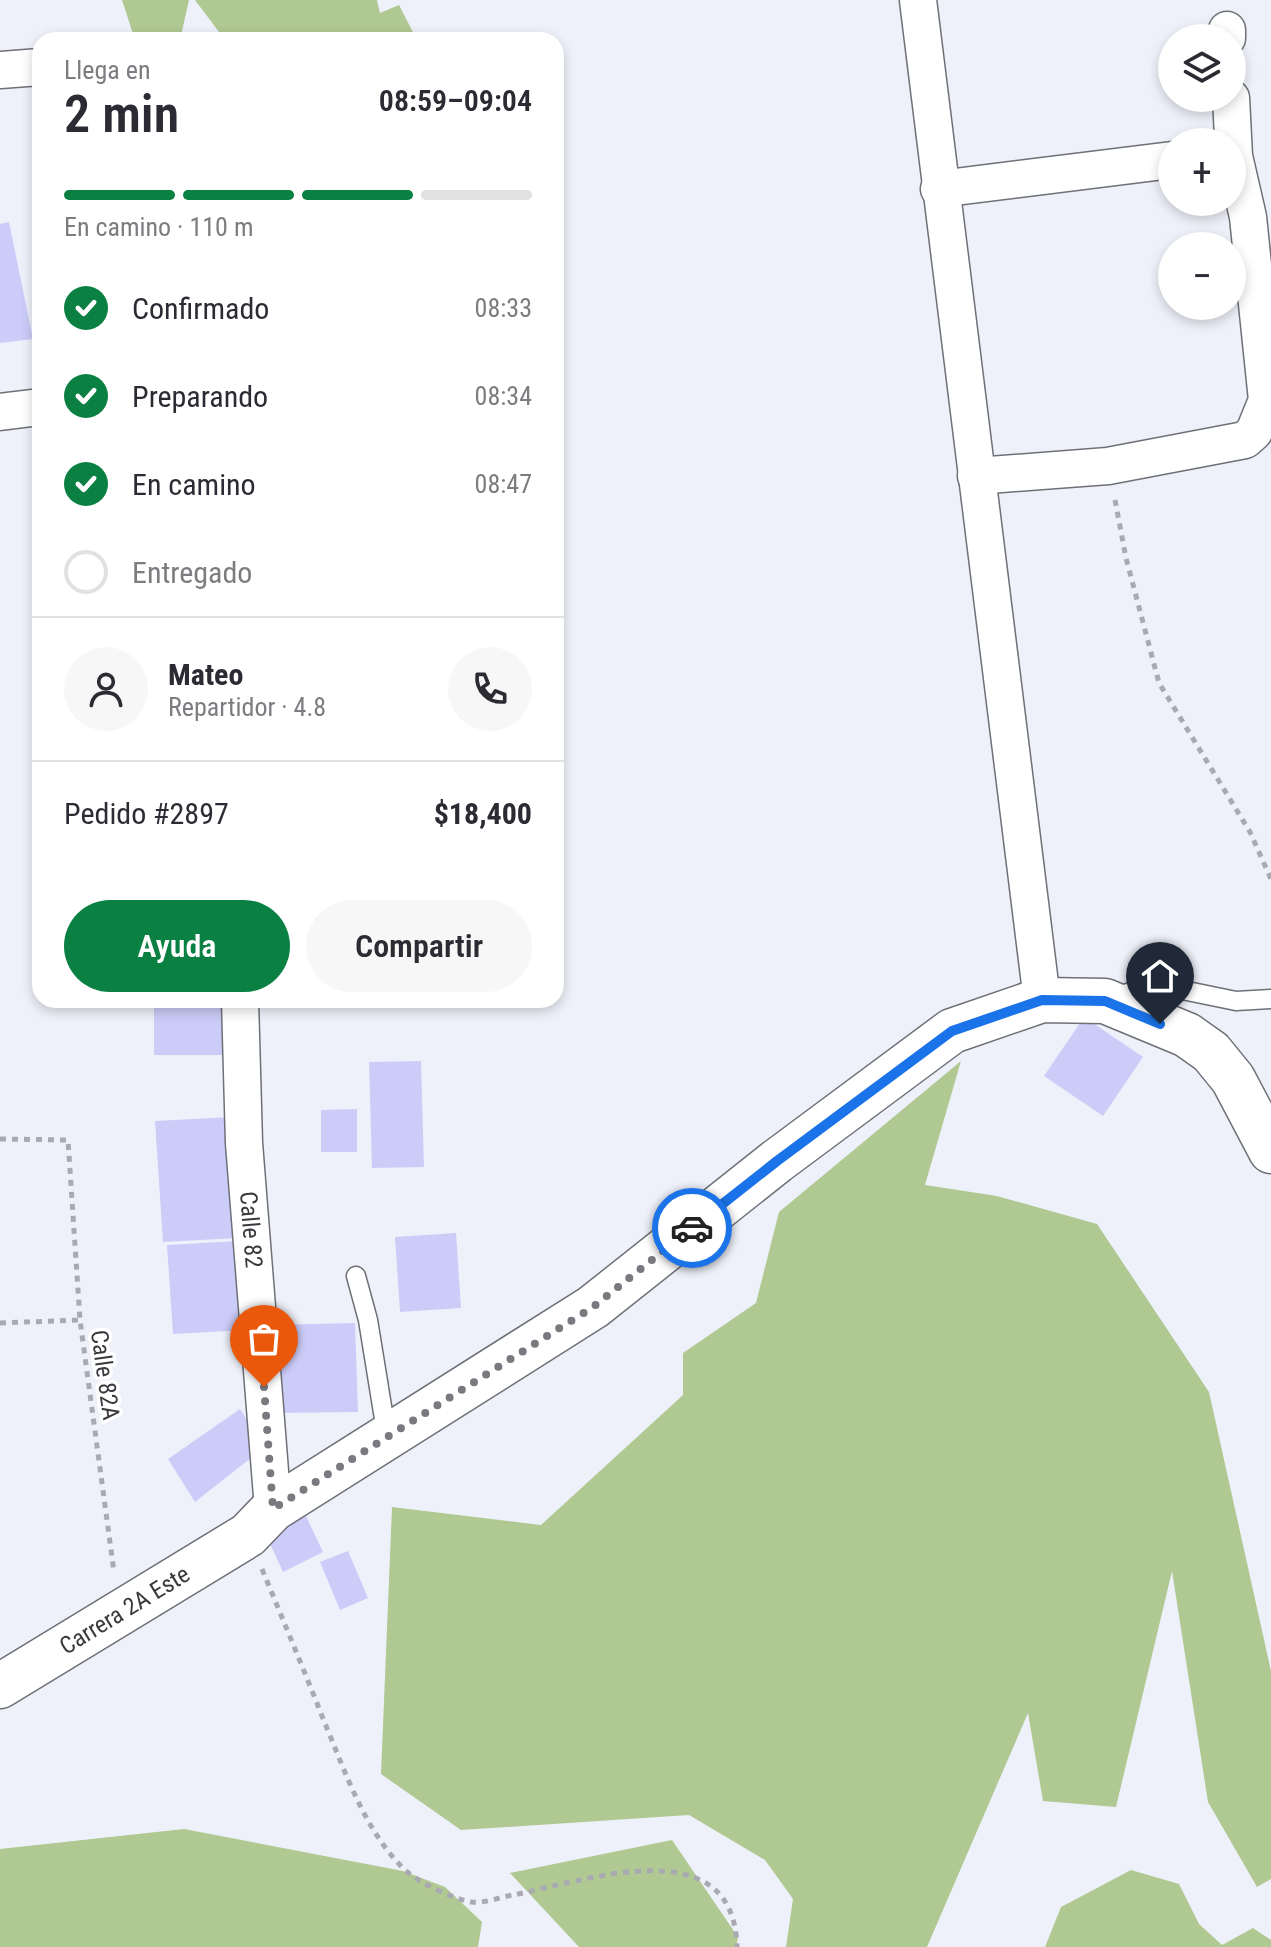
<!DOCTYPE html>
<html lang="es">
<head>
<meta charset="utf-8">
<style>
	body { margin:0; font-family:"Roboto Condensed",sans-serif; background:#f7f7f7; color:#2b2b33; height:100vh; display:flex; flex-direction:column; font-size:30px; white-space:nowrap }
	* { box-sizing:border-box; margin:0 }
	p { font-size:26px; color:#7c7c81 }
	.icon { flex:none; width:44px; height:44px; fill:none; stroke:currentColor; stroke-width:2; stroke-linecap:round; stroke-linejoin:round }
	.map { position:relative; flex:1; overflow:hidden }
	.side { position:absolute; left:32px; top:32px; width:532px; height:976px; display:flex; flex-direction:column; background:#fff; border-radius:24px; box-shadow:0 4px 12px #0003 }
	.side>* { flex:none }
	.controls { position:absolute; left:1158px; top:24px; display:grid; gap:16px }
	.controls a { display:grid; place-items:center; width:88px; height:88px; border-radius:50%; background:#fff; box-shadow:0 4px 12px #0003; font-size:40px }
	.pin { position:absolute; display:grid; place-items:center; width:68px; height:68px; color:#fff; margin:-82px -34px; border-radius:50% 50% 50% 0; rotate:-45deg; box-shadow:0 0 8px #0007 }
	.pin .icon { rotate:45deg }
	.courier { position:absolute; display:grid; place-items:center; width:80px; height:80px; margin:-40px; border:6px solid #1a73e8; border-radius:50%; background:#fff; color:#222; box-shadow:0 2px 10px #0007 }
	.head em { font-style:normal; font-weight:600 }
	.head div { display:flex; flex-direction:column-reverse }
	.head { display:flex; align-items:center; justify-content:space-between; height:136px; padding:0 32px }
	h1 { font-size:52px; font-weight:600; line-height:60px }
	.bar { display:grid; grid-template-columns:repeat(4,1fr); gap:12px 8px; align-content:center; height:96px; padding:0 32px }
	.bar i { height:10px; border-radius:6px; background:#e1e1e2 }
	.bar .active { background:#0b8043 }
	.bar p { grid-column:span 4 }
	.line { display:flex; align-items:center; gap:20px; padding:0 32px; border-top:2px solid #e1e1e2 }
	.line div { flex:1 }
	.round { display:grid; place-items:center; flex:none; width:84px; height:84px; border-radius:42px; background:#f7f7f7 }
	ol { padding:0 32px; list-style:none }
	li { display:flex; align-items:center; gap:24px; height:88px }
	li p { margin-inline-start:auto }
	li .icon { padding:8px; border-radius:50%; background:#0b8043; color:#fff; stroke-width:4 }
	li:last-child { color:#7c7c81 }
	li i { width:44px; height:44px; border:4px solid #e1e1e2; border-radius:50% }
	.cta { display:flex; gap:16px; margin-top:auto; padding:16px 32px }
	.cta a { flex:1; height:92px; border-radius:48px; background:#0b8043; color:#fff; font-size:32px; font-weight:600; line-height:92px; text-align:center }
	.cta a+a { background:#f7f7f7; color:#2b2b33 }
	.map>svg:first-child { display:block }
</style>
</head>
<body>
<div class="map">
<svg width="1271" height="1947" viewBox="0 0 1271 1947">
	<rect width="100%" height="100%" fill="#eff1fa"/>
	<path fill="#b0c892" d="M122,0H189L180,40H135Z
		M195,0H377L380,13L399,5L417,40H218L219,32Z
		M961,1061L925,1185L997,1196L1097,1224L1209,1392L1271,1671V1879L1257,1887L1208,1802L1172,1571L1116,1807L1043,1801L1028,1713L927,1947H786L793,1899L765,1860L689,1815L461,1830L381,1774L392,1507L541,1525L683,1395V1353L756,1303L779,1212Z
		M184,1829L403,1871L445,1887L482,1922L478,1947H0V1849Z
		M672,1840L738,1937L736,1947H579L510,1873Z
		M1131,1870L1179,1884L1199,1924L1222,1945L1253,1928L1271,1940V1947H1045L1061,1907Z"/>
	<path fill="#ccccf9" d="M9,222L33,339L0,343V224Z
		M154,1006H225V1055H154Z
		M1084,1017L1143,1057L1103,1116L1044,1076Z
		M421,1061L424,1167L372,1168L369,1062Z
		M357,1109V1152H321V1110Z
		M231,1117L238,1238L163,1242L155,1121Z
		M456,1233L461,1308L400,1312L395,1237Z
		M238,1241L245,1330L173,1334L167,1245Z
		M355,1323L358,1412L275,1413L272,1325Z
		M240,1409L265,1447L195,1502L168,1459Z
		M306,1516L323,1552L283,1572L266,1535Z
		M348,1551L368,1598L340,1610L320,1562Z"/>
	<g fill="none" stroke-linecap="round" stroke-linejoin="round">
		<g stroke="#6e7077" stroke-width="21">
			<path id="lane" d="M1111,999L1153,984L1236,1001L1271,999
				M356,1276L368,1320L387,1437"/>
		</g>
		<g stroke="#6e7077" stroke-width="39">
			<g id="street">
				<path d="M918,0L1042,1000"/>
				<path d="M1227,30V38"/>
				<path d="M0,70L40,67"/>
				<path d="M939,189L1172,160"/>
				<path d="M0,412L40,407"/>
				<path d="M976,476L1108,466L1245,440L1254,432L1267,400L1248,217L1234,156L1231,98"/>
				<path id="s1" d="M240,1000L244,1143L273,1509"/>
			</g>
		</g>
		<g stroke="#6e7077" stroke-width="47">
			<g id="secondary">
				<path id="s2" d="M0,1686L248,1535L273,1509L593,1307L777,1161L952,1031L1042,1000L1105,1001L1187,1035L1211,1052L1233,1079L1271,1151"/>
			</g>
		</g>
		<path stroke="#a9aab1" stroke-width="5" stroke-dasharray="6 6" stroke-linecap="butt" d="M1115,500L1126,558L1159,683L1250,832L1271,879
			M0,1139L68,1140L80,1320L114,1572
			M0,1323L80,1320
			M262,1569C283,1620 304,1670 324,1721C345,1771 365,1832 405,1870C421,1884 451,1898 471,1902C483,1904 500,1897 513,1895C585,1881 734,1827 737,1947"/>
		<use href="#lane" stroke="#fff" stroke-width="18"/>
		<use href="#street" stroke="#fff" stroke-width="36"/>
		<use href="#secondary" stroke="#fff" stroke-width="44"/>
	</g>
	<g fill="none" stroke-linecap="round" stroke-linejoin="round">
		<path stroke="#797a80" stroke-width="8" stroke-dasharray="0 14.4" d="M264,1387L273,1509L593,1307L692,1228"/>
		<path stroke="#1a73e8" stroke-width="10" d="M692,1228L777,1161L952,1031L1042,1000L1105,1001L1160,1024"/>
	</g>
	<g text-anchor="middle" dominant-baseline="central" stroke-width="7" stroke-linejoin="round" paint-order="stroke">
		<g font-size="24" fill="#3a3a3e" stroke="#fff">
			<text stroke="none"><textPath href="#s1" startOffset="230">Calle 82</textPath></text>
			<text transform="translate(105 1375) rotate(82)">Calle 82A</text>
			<text stroke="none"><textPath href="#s2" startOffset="146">Carrera 2A Este</textPath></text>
		</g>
	</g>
</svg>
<div class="controls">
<a><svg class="icon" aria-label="layers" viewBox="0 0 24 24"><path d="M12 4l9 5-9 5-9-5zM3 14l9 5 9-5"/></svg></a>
<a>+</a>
<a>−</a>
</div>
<div class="pin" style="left:264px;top:1387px;background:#ea580c"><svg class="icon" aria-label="bag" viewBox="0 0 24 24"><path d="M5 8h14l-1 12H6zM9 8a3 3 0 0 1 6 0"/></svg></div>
<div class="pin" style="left:1160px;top:1024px;background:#1f2937"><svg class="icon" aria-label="home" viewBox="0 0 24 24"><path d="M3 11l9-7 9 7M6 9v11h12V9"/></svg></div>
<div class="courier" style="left:692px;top:1228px"><svg class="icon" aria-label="car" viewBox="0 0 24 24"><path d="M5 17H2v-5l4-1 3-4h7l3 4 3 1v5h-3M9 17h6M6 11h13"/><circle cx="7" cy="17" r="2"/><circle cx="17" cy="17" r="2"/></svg></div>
<section class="side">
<div class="head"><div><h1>2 min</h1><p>Llega en</p></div><em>08:59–09:04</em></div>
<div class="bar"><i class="active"></i><i class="active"></i><i class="active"></i><i></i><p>En camino · 110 m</p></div>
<ol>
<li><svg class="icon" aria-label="check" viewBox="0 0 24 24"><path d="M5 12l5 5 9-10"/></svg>Confirmado<p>08:33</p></li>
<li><svg class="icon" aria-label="check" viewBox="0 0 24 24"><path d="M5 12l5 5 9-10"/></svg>Preparando<p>08:34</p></li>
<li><svg class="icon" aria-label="check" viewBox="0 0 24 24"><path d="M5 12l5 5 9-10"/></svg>En camino<p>08:47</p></li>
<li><i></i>Entregado</li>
</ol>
<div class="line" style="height:144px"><a class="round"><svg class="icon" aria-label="person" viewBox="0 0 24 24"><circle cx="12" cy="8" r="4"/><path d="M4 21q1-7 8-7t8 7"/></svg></a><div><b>Mateo</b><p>Repartidor · 4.8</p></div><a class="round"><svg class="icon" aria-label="phone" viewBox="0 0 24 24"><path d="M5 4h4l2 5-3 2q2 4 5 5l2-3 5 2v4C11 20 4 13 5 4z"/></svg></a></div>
<div class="line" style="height:104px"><div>Pedido #2897</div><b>$18,400</b></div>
<div class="cta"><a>Ayuda</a><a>Compartir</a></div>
</section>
</div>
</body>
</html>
